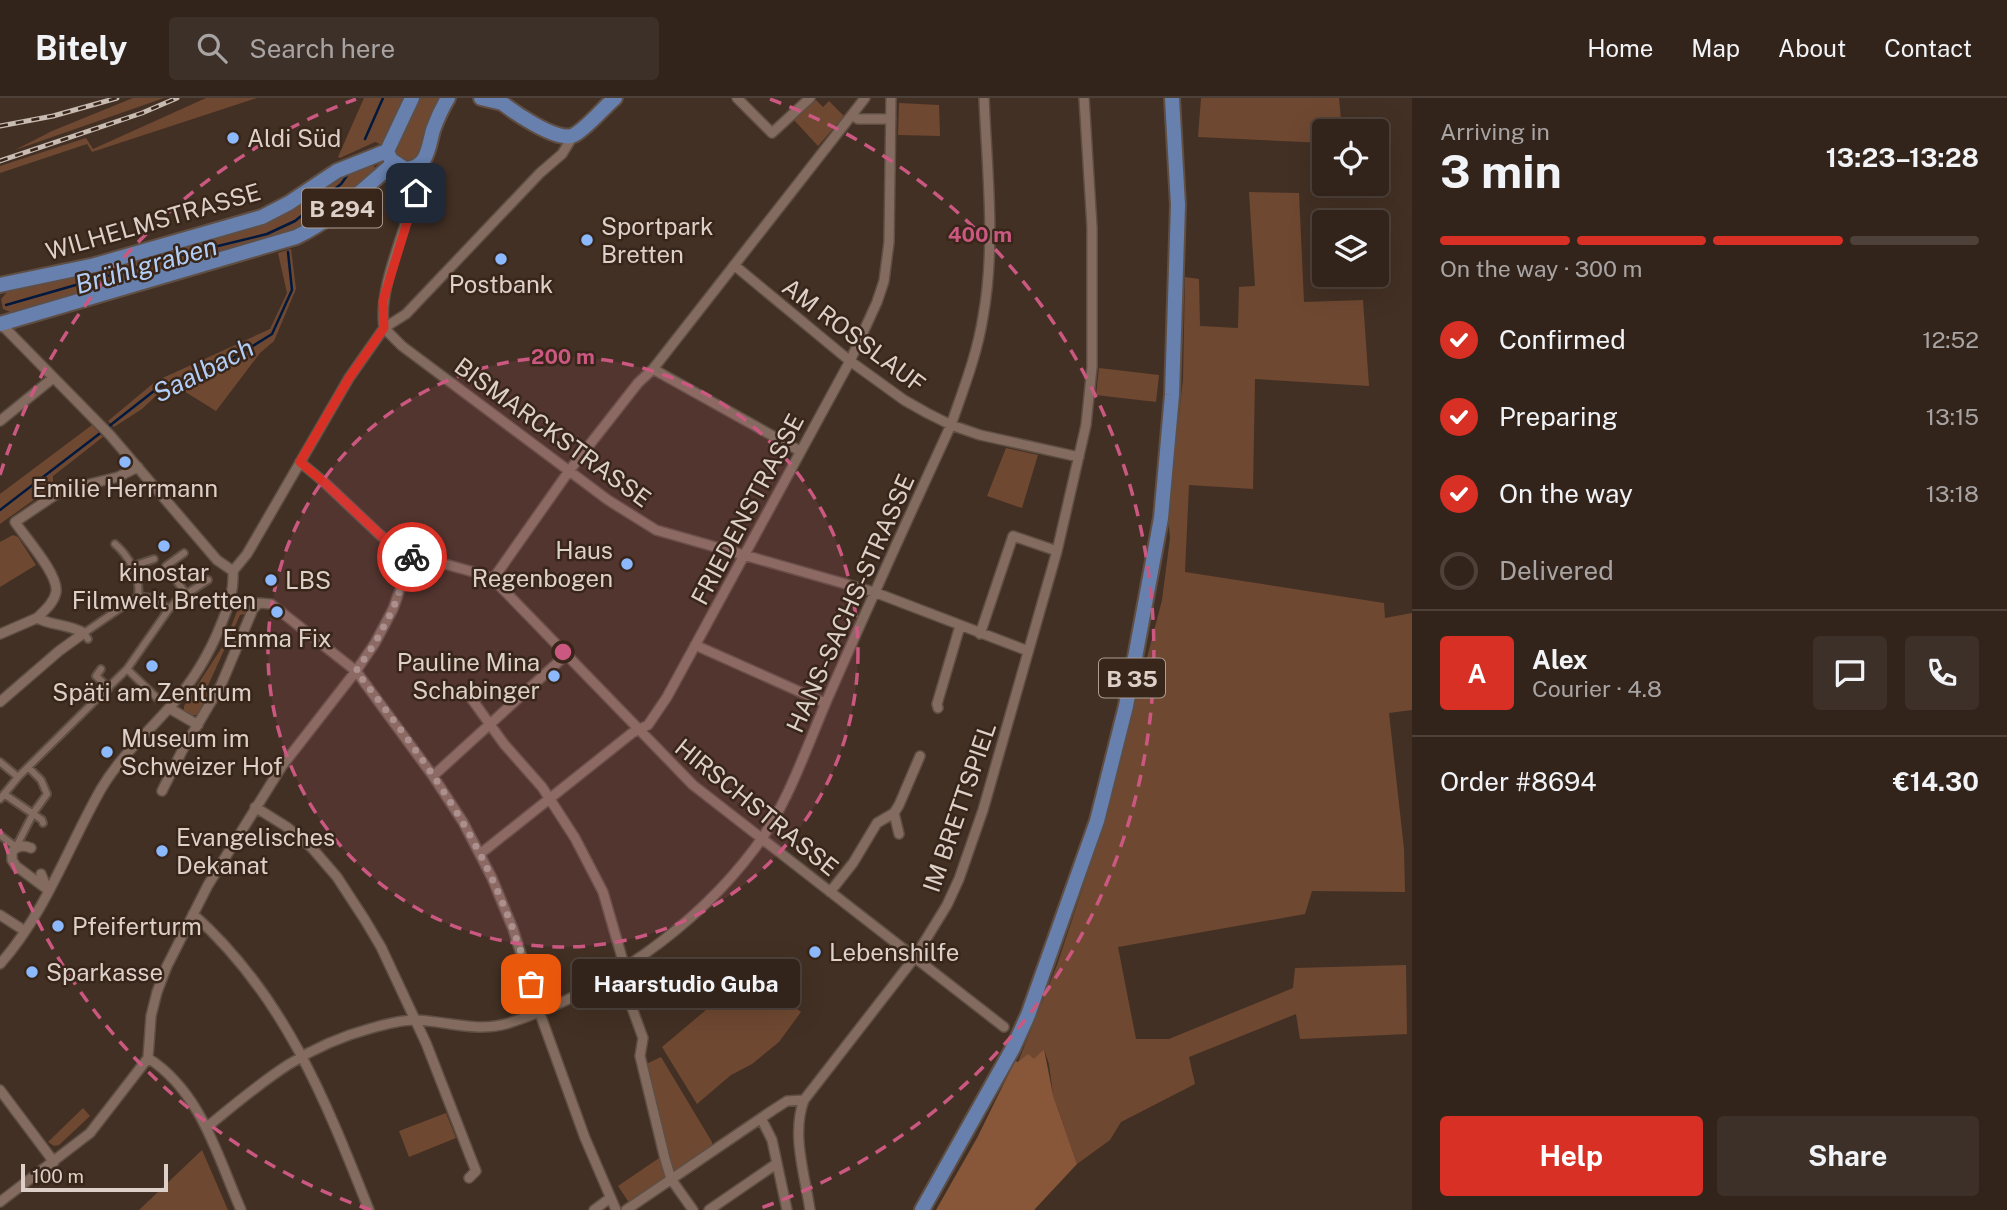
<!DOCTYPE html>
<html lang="en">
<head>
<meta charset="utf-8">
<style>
	body { margin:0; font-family:"Public Sans",sans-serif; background:#3d3028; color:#f1f3f6; height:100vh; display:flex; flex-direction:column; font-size:26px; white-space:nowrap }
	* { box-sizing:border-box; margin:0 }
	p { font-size:23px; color:#a8a4a3 }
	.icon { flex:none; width:38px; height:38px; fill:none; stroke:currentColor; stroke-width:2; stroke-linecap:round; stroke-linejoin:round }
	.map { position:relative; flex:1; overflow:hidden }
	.sheet { display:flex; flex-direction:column; background:#32241b; width:595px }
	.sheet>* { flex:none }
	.fabs { position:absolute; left:1312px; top:21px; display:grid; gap:14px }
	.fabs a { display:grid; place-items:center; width:77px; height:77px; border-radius:7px; background:#32241b; box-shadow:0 7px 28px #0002,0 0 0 2px #4d413a; font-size:35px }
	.scale { position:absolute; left:21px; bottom:18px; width:147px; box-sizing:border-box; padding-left:7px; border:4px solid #ddd0c8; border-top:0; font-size:19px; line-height:24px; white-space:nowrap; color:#ddd0c8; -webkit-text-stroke:5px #39261a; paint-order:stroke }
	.pin { position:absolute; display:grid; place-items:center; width:60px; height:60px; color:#fff; margin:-30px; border-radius:14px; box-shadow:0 4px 10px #0006 }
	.courier { position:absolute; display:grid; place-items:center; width:70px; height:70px; margin:-35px; border:5px solid #d93025; border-radius:50%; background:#fff; color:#222; box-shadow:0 2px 9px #0007 }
	.bubble { position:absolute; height:49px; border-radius:7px; background:#32241b; box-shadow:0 7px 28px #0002,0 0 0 2px #4d413a; font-size:23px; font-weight:700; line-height:49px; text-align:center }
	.overview em { font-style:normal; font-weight:700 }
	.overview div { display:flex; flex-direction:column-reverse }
	.overview { display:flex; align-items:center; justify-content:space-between; height:119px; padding:0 28px }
	h1 { font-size:46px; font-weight:700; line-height:52px }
	.bar { display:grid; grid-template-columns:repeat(4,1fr); gap:10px 7px; align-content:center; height:84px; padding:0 28px }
	.bar i { height:9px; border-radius:5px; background:#4d413a }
	.bar .active { background:#d93025 }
	.bar p { grid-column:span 4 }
	.line { display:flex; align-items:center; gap:18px; padding:0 28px; border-top:2px solid #4d413a }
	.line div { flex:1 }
	.round { display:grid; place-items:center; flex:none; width:74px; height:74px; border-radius:7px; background:#3d3028 }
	ol { padding:0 28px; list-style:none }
	li { display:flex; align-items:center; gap:21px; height:77px }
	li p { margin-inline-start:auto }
	li .icon { padding:7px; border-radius:50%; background:#d93025; color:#fff; stroke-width:4 }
	li:last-child { color:#a8a4a3 }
	li i { width:38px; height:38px; border:4px solid #4d413a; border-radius:50% }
	.button { display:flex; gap:14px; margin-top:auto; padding:14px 28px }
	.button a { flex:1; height:80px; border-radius:7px; background:#d93025; color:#fff; font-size:28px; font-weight:700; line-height:80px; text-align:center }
	.button a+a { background:#3d3028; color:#f1f3f6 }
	header { display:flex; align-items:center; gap:42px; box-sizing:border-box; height:98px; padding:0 35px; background:#32241b; border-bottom:2px solid #4d413a }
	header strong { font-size:33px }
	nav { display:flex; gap:38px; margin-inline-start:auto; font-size:24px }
	.search { width:490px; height:63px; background:#3d3028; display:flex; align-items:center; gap:18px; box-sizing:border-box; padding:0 24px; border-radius:7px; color:#a8a4a3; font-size:26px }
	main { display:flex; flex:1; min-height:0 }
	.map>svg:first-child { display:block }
</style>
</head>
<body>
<header>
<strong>Bitely</strong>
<div class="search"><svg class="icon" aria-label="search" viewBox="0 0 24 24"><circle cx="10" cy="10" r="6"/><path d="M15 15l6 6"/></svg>Search here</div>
<nav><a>Home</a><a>Map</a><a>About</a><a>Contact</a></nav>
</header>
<main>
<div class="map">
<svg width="1412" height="1112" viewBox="0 0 1412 1112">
	<rect width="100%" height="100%" fill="#433024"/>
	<path fill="#6f4831" d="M133,0H164L15,52L52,33Z
		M206,0H257L92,54L87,46L0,75V68L86,40L93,51Z
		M364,0H407L382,47L375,44L340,60L338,59Z
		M416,0H443L418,59L407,64L397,58L394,51Z
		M1201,0H1339L1342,33H1325V45L1198,39Z
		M816,2L823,9L829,3L844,18L818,48L794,22Z
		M899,5L939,7L940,38L898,37Z
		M371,62L376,73L317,126L15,216L3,211L1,201L9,192L212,138Z
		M1249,94L1299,95L1304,204L1363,202L1369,288L1255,281L1253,391L1189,387L1185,474L1384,505L1385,520L1412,515V612L1389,615L1404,751L1405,794L1312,793L1305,816L1118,849L1136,941H1169L1293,890L1295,870L1406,867L1407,936L1300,941L1296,916L1189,959L1195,986L1121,1024L1110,1042L1077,1066L1053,997L1049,966L1044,951L1034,962L1018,964L1057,867L1103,729L1162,502L1170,440L1168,419L1183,281L1185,179L1199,181L1200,228L1238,230L1239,189L1255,188Z
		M291,151L296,191L274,243L260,255L216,313L179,290L162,292L142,311L114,329L108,323L156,283L270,231L287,195L278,155Z
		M1099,270L1159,277L1156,304L1096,297Z
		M92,327L103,339L53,378V388L0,426V396Z
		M1006,350L1038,357L1022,410L987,398Z
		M13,437L18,439L36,467L0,489V444Z
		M238,511L246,512L245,516L240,517L206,592L210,602L198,617H188L184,613V608L224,546Z
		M761,884L801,914L779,944L752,966L731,977L697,1006L662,949L732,890L753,892Z
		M661,959L712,1044V1049L675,1074L671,1069L644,967Z
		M83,1010L90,1018L59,1047L54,1048L48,1044Z
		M446,1015L456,1040L409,1059L399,1033Z
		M202,1052L228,1112H139Z
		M662,1058L668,1079L630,1106L618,1088Z"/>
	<path fill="#88573a" d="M1044,951L1053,997L1077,1066L1034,1112H936L977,1040L1015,963L1018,964L1028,956L1034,961Z"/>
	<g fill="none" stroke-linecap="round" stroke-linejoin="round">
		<path stroke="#01193e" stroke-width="2.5" d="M365,41L383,0
			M6,207L177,158L267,136L295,123L341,86L349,75
			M108,329L159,289L219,269L272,236L292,192L288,154
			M0,412L103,333"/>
		<g stroke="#5f4e44" stroke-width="10">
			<path id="pedestrian" d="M115,446C128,457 141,479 138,498
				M184,455L166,468L186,496
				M133,468L154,461
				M88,541L84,535L138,498L151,500L169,511
				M101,571L96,578L109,590
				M127,571L157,600L162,599
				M0,664L18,679
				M4,696L42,722L43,725
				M0,701L19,678L127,571L169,511L177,502L208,482
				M0,737L16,749L34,714L47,696L41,682L28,669"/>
		</g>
		<g stroke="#5f4e44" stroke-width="12">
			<path id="minor" d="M737,0L772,35L810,0
				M853,18L858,21H891
				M405,71L409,86L408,110
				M734,167L850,263L904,302L927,315L951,327L980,337L1079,359
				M0,225L110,337L217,462L233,473
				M384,230L402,248L608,402L656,432L874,494L1028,553
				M384,230C377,181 415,118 420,67
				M653,271L800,353
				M0,323L53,280
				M300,364L324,384L379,436L401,454L481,476L493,481L693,687L1004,929
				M233,473L247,456L349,280L384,230L406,216L540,75L562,56L573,38
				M493,481L569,373L638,285L653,271L865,0
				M37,520C44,513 54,505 56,494C59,477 25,439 15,424L61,393L118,379L138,369
				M0,536L37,520C52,528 69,526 84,535L59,553L0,604
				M980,536L1013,438L1057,453
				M695,547L825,605
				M466,593L504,646L542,689L575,740L603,794L625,870
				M169,610L198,627
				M938,610L937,606L960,528
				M433,678L567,556
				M162,693L182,653L221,587L253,511L259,505L271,506L356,573L433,678L463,724L492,780L513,831L539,913L585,1040L616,1112
				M255,709L287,729L312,750L337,779L365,822L381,849L426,945L472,1063L476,1073L469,1080
				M894,715L899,736
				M31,750C24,747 17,747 12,754V762L16,768L48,792
				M480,756L632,635L648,627L667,599L850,263L877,204L884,183L889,144L891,0
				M41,776L47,791
				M830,794L853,765L877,725L894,715L899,707L920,658
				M193,816C284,897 325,1001 369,1112
				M0,817L25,833
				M0,866C45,816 68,749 101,691C120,659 145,637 169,610C192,585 210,555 222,524C229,507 234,492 233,473
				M621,872L624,888L643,940L640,958L665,1061L671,1081L693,1112
				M148,960C201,994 217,1057 241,1112
				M0,992L54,1064
				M761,1020L772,1042L787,1112
				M207,1029C262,984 301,949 372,930C386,926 401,922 415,922C447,923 477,935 509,925C602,895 696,829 755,750C789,705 807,647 830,595C869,506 910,416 951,327C963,292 977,257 983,219C996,147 987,73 984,0
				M0,1104L90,1035L148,960L151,918L157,894L167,868L208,787L282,668L356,573L375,545L393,511L412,458
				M594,1112L610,1100
				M626,1112L773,1012L787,1003L804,1002
				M709,1112L776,1066
				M810,1112C805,1077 791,1036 804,1002L915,859L947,807L959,781L983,712L1057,453L1086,327L1092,269V129L1084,0"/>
		</g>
		<g stroke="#5f4e44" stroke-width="18">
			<path id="primary" d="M412,0L387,53L391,62L405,71C428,70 428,50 433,32C437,21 442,10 448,0
				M481,0L502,5
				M496,0C509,11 558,46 574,37C587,30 603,10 615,0
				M0,187L95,167L262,119L289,105L337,73L387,53
				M0,226L296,139C334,121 362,92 394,65
				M922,1112L1013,950L1028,917L1097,723L1126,608L1161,420L1172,297L1178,107L1172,0"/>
		</g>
		<use href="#pedestrian" stroke="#836c5f" stroke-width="6"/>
		<use href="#minor" stroke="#836c5f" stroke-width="9"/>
		<use href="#primary" stroke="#6780ae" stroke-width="14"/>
		<g stroke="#c8bbb2" stroke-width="5">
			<path id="rail" d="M0,28L53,18L117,0
				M0,63L142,15L177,0"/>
		</g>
		<use href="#rail" stroke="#39261a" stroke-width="2.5" stroke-dasharray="8" stroke-linecap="butt"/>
	</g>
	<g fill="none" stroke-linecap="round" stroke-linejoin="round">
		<path stroke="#a7988f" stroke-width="7" stroke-dasharray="0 12.6" d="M412,459L393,511L375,545L356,573C401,631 446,690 480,756C501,797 518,841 531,886"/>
		<path stroke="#d93025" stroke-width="9" d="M412,459L391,447L324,384L300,364L349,280L384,230L383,203L416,95"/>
	</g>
	<circle cx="563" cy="554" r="295" fill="#cb5881" fill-opacity=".12"/>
	<g fill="none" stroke="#cb5881" stroke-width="3.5" stroke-dasharray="12 9">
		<circle cx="563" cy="554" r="295"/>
		<path d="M371 1112A590 590 0 0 1 0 731M0 377A590 590 0 0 1 356 1M770 1A590 590 0 0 1 755 1112"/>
	</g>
	<g fill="#8cb9fc" stroke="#39261a" stroke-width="2.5">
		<circle cx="233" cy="40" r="7"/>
		<circle cx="587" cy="142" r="7"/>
		<circle cx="501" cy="161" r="7"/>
		<circle cx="125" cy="364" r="7"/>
		<circle cx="164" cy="448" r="7"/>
		<circle cx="627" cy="466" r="7"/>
		<circle cx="271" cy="482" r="7"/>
		<circle cx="277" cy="514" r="7"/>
		<circle cx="152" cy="568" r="7"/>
		<circle cx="554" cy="578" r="7"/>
		<circle cx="107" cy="654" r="7"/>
		<circle cx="162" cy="753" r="7"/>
		<circle cx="58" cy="828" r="7"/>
		<circle cx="815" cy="854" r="7"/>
		<circle cx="32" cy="874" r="7"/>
	</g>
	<g text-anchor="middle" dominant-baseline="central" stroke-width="5" stroke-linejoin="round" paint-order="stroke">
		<g fill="#39261a" stroke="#ac9d94" stroke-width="2">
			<rect x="302" y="90.5" width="80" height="39" rx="5"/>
			<rect x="1099" y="560.5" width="66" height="39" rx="5"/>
		</g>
		<g font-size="23" font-weight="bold" fill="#ddd0c8">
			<text x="342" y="110">B 294</text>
			<text x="1132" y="580">B 35</text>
		</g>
		<g font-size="24" fill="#ddd0c8" stroke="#39261a" text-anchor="start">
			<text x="247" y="40">Aldi Süd</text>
			<text x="601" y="128">Sportpark<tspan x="601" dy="28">Bretten</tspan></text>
			<text x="501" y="186" text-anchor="middle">Postbank</text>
			<text x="125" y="390" text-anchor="middle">Emilie Herrmann</text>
			<text x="613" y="452" text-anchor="end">Haus<tspan x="613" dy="28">Regenbogen</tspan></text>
			<text x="164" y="474" text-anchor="middle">kinostar<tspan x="164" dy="28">Filmwelt Bretten</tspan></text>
			<text x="285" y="482">LBS</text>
			<text x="277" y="540" text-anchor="middle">Emma Fix</text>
			<text x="540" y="564" text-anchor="end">Pauline Mina<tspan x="540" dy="28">Schabinger</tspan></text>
			<text x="152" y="594" text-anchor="middle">Späti am Zentrum</text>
			<text x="121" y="640">Museum im<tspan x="121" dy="28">Schweizer Hof</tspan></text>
			<text x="176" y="739">Evangelisches<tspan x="176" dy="28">Dekanat</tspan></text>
			<text x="72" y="828">Pfeiferturm</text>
			<text x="829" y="854">Lebenshilfe</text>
			<text x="46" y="874">Sparkasse</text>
		</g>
		<g font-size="24" fill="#ddd0c8" stroke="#39261a">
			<text transform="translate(153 123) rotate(-16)">WILHELMSTRASSE</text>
			<text transform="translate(854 237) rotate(37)">AM ROSSLAUF</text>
			<text transform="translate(553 334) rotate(36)">BISMARCKSTRASSE</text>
			<text transform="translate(747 411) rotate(-62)">FRIEDENSTRASSE</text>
			<text transform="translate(850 505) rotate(-66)">HANS-SACHS-STRASSE</text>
			<text transform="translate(757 709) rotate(39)">HIRSCHSTRASSE</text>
			<text transform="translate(959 709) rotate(-71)">IM BRETTSPIEL</text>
		</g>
		<g font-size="26" font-style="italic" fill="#b2cef7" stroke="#39261a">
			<text transform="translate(146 167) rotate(-16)">Brühlgraben</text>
			<text transform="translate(203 272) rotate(-27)">Saalbach</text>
		</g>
	</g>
	<circle cx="563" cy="554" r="10" fill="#cb5881" stroke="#39261a" stroke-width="3.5"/>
	<g font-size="21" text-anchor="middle" font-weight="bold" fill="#cb5881" stroke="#39261a" stroke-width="5" stroke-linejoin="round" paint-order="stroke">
		<text x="980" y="144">400 m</text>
		<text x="563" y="266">200 m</text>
	</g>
</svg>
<div class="fabs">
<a><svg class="icon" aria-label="locate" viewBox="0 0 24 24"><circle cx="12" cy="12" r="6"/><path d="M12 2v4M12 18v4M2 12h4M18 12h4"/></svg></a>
<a><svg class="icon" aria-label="layers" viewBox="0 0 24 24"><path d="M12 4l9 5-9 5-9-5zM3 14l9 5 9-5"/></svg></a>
</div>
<div class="scale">100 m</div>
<div class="pin" style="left:531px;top:886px;background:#ea580c"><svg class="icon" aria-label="bag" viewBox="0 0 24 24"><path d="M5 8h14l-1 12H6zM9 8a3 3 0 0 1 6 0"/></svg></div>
<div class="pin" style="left:416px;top:95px;background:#1f2937"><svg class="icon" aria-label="home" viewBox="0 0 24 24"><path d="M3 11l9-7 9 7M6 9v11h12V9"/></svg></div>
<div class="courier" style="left:412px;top:459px"><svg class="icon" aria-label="bike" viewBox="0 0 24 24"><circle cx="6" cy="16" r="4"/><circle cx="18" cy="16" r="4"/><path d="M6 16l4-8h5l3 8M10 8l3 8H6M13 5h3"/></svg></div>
<div class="bubble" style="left:572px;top:861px;width:228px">Haarstudio Guba</div>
</div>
<section class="sheet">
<div class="overview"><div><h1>3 min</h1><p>Arriving in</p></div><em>13:23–13:28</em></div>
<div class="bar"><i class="active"></i><i class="active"></i><i class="active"></i><i></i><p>On the way · 300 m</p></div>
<ol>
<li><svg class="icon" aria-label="check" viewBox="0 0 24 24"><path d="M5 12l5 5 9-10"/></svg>Confirmed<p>12:52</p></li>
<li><svg class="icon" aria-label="check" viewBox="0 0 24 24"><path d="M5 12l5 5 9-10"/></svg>Preparing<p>13:15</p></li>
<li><svg class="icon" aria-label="check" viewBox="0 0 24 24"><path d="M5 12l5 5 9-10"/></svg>On the way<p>13:18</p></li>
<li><i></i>Delivered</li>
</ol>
<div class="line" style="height:126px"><b class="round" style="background:#d93025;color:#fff">A</b><div><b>Alex</b><p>Courier · 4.8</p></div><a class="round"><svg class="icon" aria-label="chat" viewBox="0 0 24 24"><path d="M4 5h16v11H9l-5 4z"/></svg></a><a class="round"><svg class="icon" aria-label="phone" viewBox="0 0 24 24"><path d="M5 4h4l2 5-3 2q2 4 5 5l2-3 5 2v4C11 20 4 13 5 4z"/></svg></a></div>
<div class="line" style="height:91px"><div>Order #8694</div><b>€14.30</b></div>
<div class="button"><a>Help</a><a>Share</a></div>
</section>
</main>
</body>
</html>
